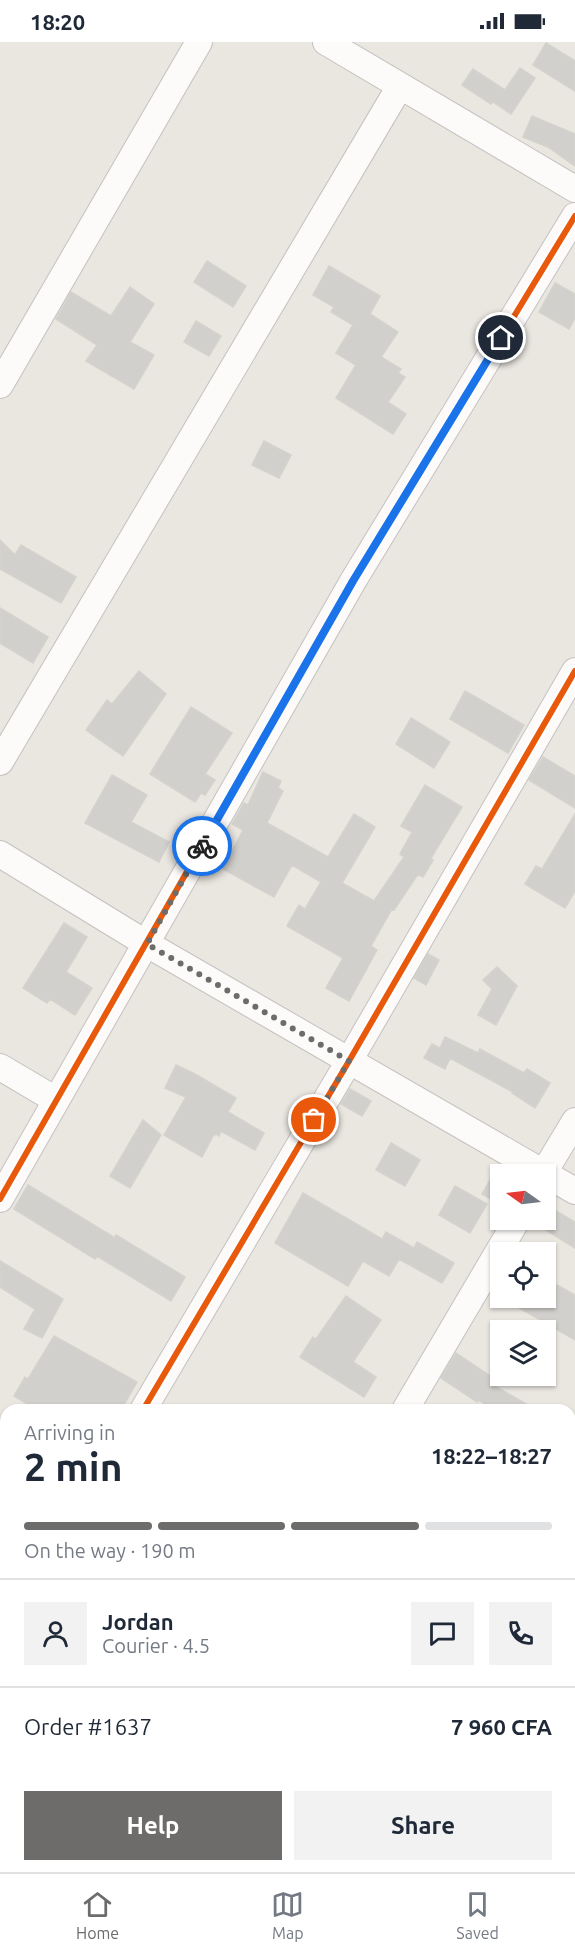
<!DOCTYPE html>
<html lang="en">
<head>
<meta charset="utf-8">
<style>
	body { margin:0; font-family:Ubuntu,sans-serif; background:#f2f2f3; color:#1f2937; height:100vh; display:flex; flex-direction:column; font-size:22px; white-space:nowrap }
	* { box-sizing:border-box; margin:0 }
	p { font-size:20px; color:#747a83 }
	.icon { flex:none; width:33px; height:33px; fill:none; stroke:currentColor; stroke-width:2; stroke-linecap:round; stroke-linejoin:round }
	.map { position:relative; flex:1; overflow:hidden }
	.sheet { position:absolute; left:0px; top:1362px; width:576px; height:468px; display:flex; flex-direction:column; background:#fff; border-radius:18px 18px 0 0; box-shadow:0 2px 4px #0004 }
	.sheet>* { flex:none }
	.needle { width:39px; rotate:284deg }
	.controls { position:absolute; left:490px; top:1122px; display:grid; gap:12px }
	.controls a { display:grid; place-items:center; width:66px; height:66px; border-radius:0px; background:#fff; box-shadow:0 2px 4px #0004; font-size:30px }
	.pin { position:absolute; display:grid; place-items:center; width:51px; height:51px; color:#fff; margin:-26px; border:3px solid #fff; border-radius:50%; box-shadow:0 2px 6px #0007 }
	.courier { position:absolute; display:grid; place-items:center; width:60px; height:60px; margin:-30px; border:4px solid #1a73e8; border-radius:50%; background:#fff; color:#222; box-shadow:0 2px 8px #0007 }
	.summary em { font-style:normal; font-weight:600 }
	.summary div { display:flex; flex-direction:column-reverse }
	.summary { display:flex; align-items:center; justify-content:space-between; height:102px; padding:0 24px }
	h1 { font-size:39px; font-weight:600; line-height:45px }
	.bar { display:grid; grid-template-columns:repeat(4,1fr); gap:9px 6px; align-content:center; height:72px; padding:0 24px }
	.bar i { height:8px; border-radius:4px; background:#e0e1e3 }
	.bar .on { background:#6e6c6a }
	.bar p { grid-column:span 4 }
	.line { display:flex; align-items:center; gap:15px; padding:0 24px; border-top:2px solid #e0e1e3 }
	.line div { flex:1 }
	.round { display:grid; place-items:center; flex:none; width:63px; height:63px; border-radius:0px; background:#f2f2f3 }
	.button { display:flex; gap:12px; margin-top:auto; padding:12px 24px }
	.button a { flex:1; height:69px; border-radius:0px; background:#6e6c6a; color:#fff; font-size:24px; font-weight:600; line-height:69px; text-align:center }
	.button a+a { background:#f2f2f3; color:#1f2937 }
	.status { display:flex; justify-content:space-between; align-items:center; height:42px; padding:0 30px; background:#fff; direction:ltr }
	.status svg { height:16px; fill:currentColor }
	.dock { display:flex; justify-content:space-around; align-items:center; height:84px; border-top:2px solid #e0e1e3; background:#fff; font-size:16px; color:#747a83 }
	.dock a { display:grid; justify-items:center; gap:3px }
	.dock .on { color:#6e6c6a }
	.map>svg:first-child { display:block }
</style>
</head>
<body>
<div class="status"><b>18:20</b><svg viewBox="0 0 49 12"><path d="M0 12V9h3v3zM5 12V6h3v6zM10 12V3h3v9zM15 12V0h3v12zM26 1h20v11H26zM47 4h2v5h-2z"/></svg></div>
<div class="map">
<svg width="575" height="1830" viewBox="0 0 575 1830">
	<rect width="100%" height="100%" fill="#eae6e0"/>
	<path fill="#d2d0cc" stroke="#d4d2cd" stroke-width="1.5" d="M546,1L575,19V49L533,23Z
		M520,26L535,36L511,72L493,60L491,62L462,43L473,27L505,48Z
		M532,74L575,92V124L548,105L523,95Z
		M207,219L246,244L233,265L194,240Z
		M329,224L380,254L370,272L398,290L381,315L401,327L398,331L405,335L388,360L406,372L393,392L336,356L356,323L336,311L353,283L331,270L334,265L313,253Z
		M555,241L575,252V276L569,287L539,270Z
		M130,245L154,262L130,300L154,313L134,347L86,319L97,303L56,277L71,250L111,274Z
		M196,279L221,294L209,314L184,300Z
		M264,399L291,413L279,436L252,423Z
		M0,498L15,513L21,503L76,535L61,561L0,527Z
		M0,566L48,595L33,621L0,601Z
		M139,629L166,652L123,714L86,688L107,658L112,662Z
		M465,649L524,683L508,711L450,677Z
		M191,665L232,691L205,732L215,738L205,753L201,751L195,760L150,732Z
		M411,676L450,700L434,726L396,702Z
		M543,715L575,734V766L529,738Z
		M263,730L281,739L278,746L283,749L267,781L328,815L354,772L375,785L342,841L374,859L404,815L400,812L412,790L401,784L425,743L462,765L431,816L433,818L423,835L418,832L394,868L392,867L371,904L377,908L349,959L326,946L343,916L287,884L299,863L305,867L321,840L292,823L274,855L223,827L243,788L232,782L244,761L248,763Z
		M112,733L147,753L131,780L169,800L159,820L85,781Z
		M575,772V849L565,866L525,842L536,824L542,827Z
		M64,881L87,895L66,930L92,946L75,973L50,957L47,961L23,946Z
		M428,912L439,918L426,943L414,936Z
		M497,925L517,944L496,983L478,973L492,947L483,938Z
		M445,995L478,1011L480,1007L524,1031L527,1027L550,1041L535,1066L512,1051L513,1050L450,1016L445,1027L424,1016L432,1002L440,1006Z
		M176,1023L195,1032L236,1056L228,1070L264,1091L255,1108L221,1089L219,1094L216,1092L213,1094L202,1115L164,1093L186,1055L165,1046Z
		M350,1047L371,1059L362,1074L341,1062Z
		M143,1078L161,1093L130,1146L110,1134Z
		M391,1101L420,1118L405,1144L376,1128Z
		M499,1123L501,1124V1163L482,1152Z
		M28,1143L115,1196L116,1193L185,1235L171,1259L97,1214L95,1217L14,1167Z
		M455,1144L487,1162L470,1191L439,1173Z
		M303,1151L382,1197L386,1190L414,1206L417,1200L454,1221L442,1241L399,1217L389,1234L363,1219L348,1244L275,1201Z
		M546,1163L575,1180V1206L546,1188Z
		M0,1219L63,1257L42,1296L24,1287L35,1267L0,1245Z
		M557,1243L575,1253V1298L502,1256H550Z
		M346,1254L381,1278L353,1320L376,1335L364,1355L300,1315L313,1295L316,1297Z
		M54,1294L137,1340L121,1368H37L14,1354L25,1335L28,1337Z
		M456,1311L493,1336L489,1341L537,1368H496L478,1358L477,1360L441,1336Z"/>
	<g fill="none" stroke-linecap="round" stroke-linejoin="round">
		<g stroke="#c3c2c1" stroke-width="28">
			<path id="minor" d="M326,0L575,147
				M0,343L199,0
				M0,720L400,44
				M0,812L147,902L575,1149
				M0,1025L56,1058
				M543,1132L575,1079
				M0,1157L353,539L575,174
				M143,1368L349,1019L575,629
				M405,1368L517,1178
				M570,1562L575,1553
				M0,1608L6,1598
				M0,1685L6,1689
				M230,1824L240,1830
				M417,1830L421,1824"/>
		</g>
		<use href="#minor" stroke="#fcfbfa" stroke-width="26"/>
		<g stroke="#fff" stroke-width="10">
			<path id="cycleway" d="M0,1157L353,539L575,174
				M143,1368L349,1019L575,629"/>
		</g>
		<use href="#cycleway" stroke="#e8590c" stroke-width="6"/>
	</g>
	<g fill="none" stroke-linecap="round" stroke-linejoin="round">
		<path stroke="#6e6c6a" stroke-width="6" stroke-dasharray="0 10.8" d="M202,804L147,902L349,1019L314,1078"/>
		<path stroke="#1a73e8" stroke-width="8" d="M202,804L353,539L501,296"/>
	</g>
</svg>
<div class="controls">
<a><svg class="needle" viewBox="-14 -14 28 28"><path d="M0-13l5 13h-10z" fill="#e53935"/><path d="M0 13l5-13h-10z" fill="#747a83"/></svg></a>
<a><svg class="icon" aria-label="locate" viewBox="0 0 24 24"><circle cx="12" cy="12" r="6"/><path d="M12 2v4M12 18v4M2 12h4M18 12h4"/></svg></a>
<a><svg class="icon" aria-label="layers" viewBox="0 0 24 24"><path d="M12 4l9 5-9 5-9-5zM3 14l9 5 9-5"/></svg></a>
</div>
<div class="pin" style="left:314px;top:1078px;background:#ea580c"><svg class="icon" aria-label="bag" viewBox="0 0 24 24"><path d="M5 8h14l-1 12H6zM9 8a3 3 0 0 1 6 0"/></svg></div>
<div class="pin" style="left:501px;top:296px;background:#1f2937"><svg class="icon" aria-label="home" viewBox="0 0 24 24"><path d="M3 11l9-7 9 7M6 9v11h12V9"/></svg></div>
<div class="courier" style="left:202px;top:804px"><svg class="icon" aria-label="bike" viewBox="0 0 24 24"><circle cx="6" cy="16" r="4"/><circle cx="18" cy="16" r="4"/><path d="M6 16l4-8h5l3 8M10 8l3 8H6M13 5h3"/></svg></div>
<section class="sheet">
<div class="summary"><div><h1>2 min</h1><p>Arriving in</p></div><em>18:22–18:27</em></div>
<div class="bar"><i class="on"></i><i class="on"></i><i class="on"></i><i></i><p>On the way · 190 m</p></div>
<div class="line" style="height:108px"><a class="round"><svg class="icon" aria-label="person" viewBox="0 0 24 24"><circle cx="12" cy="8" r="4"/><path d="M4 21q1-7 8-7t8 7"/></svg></a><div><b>Jordan</b><p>Courier · 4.5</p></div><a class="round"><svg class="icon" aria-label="chat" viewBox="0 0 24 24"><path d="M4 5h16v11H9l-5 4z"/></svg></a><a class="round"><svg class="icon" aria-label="phone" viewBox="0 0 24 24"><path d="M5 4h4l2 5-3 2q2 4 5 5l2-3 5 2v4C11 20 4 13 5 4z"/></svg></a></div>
<div class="line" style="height:78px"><div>Order #1637</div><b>7 960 CFA</b></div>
<div class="button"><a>Help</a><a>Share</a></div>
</section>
</div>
<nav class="dock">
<a class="on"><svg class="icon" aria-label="home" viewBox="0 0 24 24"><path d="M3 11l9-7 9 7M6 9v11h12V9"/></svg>Home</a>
<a><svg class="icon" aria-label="map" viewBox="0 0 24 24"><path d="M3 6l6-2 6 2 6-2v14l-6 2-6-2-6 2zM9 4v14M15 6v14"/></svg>Map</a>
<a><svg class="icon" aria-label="saved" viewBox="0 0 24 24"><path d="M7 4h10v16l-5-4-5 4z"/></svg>Saved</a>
</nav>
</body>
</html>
